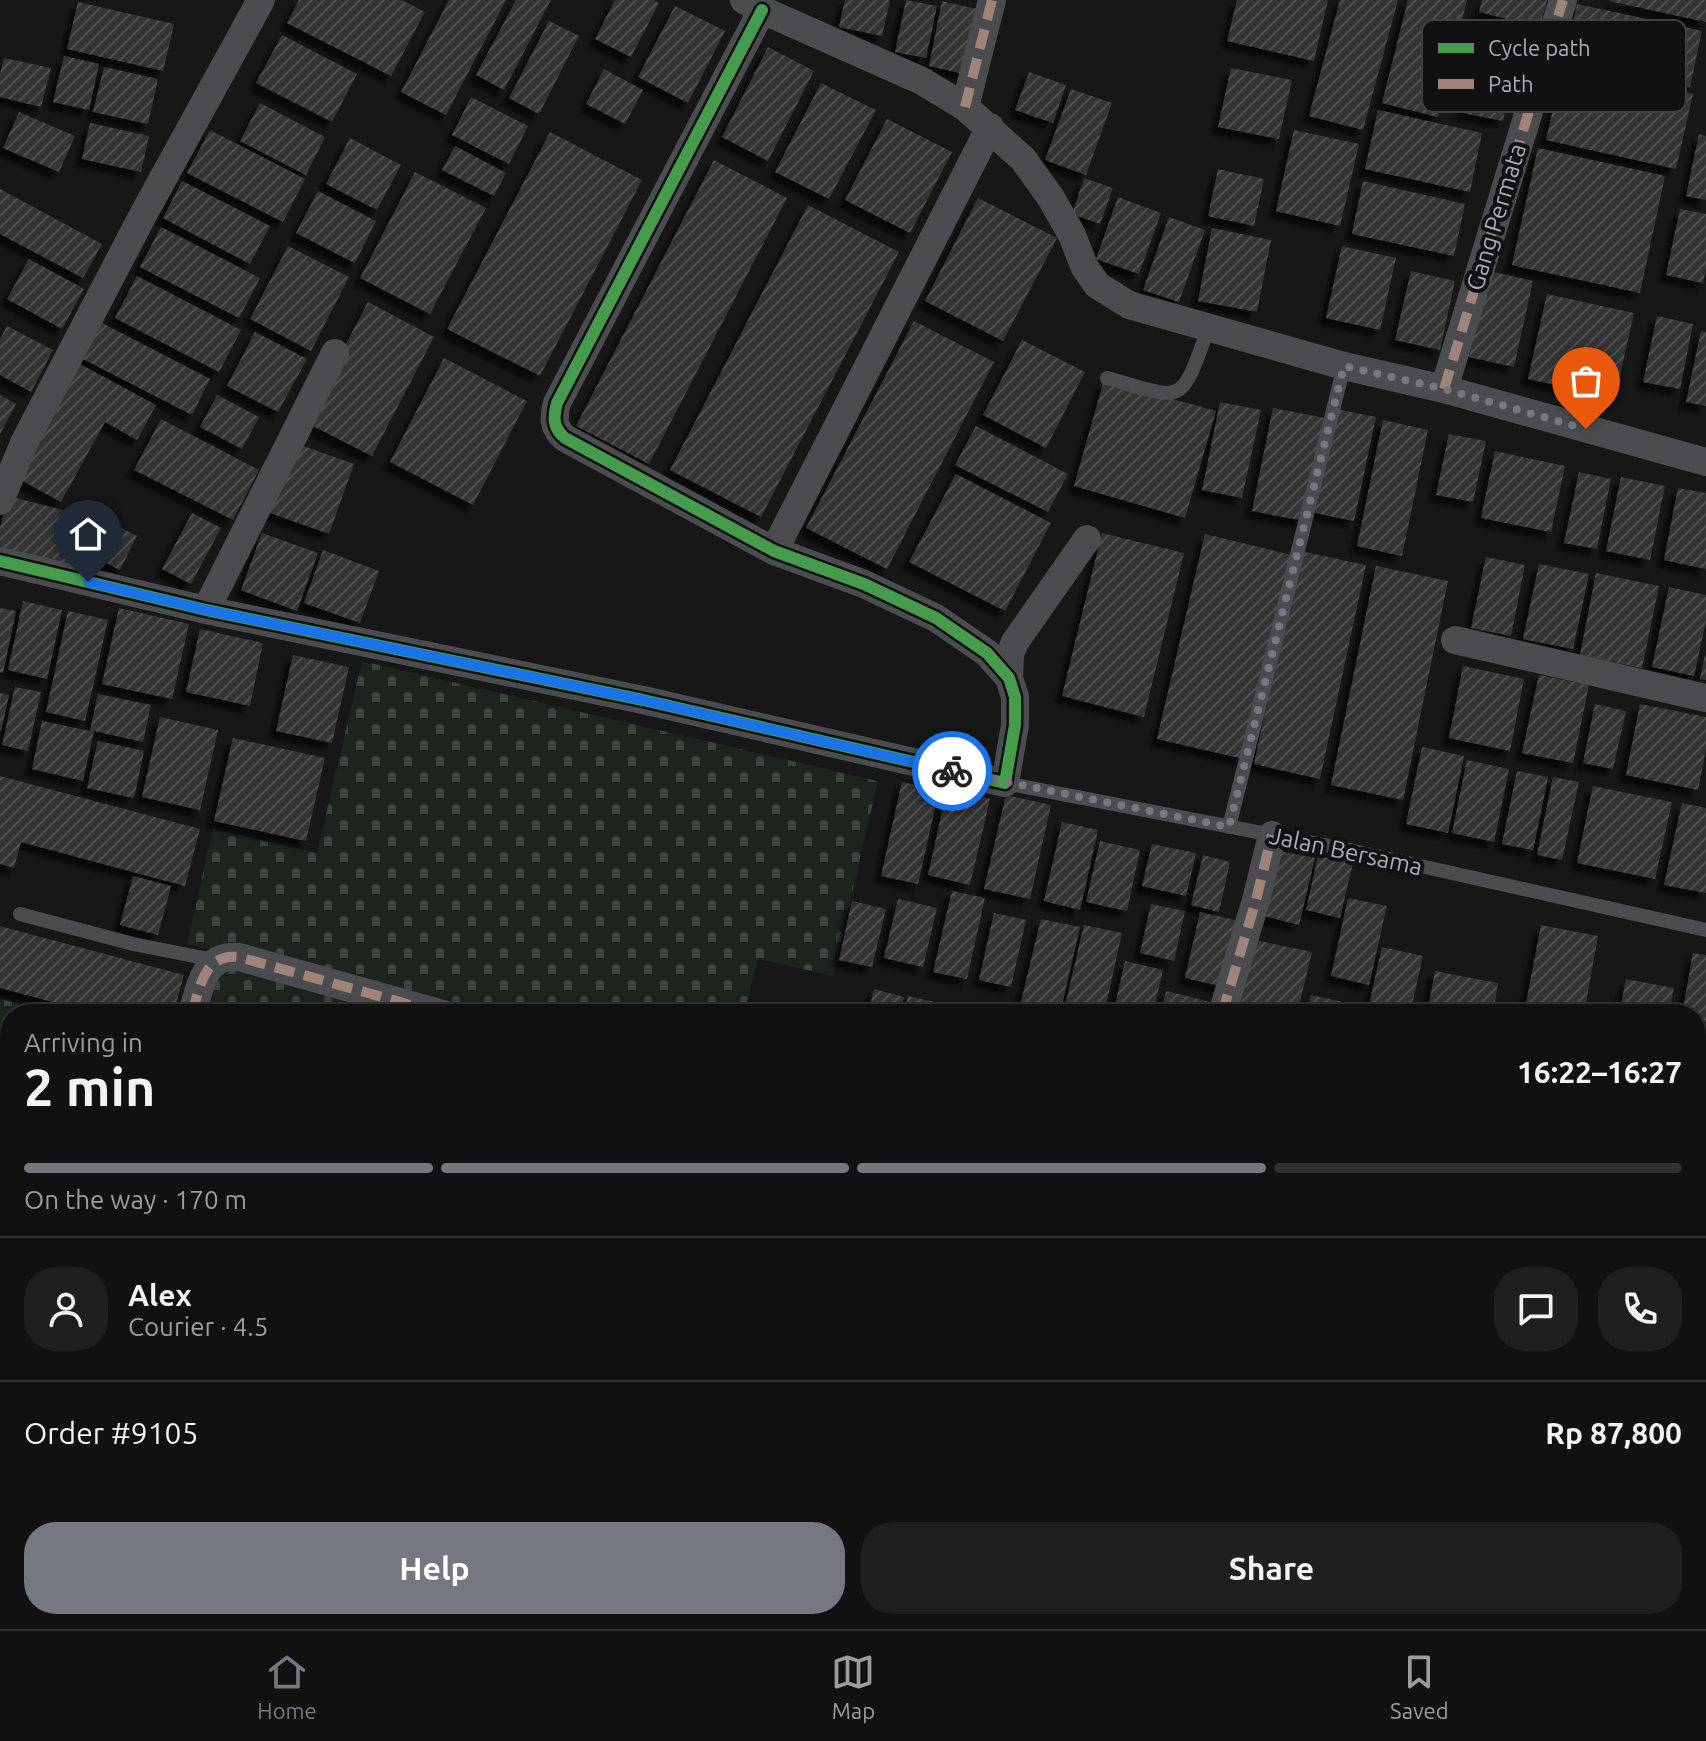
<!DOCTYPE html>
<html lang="en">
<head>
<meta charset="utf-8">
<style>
	body { margin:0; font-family:Ubuntu,sans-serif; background:#1e1f1f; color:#f1f3f6; height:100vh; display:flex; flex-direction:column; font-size:30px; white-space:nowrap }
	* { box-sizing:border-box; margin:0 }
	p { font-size:26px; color:#9c9d9f }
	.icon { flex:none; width:44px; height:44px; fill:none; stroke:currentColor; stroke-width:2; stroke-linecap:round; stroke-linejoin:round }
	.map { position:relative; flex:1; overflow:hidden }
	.details { position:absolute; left:0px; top:1004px; width:1706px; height:626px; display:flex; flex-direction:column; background:#111; border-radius:32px 32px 0 0; box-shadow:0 4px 12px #0003,0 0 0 2px #303131 }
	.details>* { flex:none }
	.pin { position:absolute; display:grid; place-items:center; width:68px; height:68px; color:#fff; margin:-82px -34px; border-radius:50% 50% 50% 0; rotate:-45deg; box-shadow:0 0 8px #0007 }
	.pin .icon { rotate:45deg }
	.courier { position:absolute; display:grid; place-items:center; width:80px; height:80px; margin:-40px; border:6px solid #1a73e8; border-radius:50%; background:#fff; color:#222; box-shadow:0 2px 10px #0007 }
	.overview em { font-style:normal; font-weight:600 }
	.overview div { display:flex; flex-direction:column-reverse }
	.overview { display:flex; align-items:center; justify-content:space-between; height:136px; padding:0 24px }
	h1 { font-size:52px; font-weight:600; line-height:60px }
	.bar { display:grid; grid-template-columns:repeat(4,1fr); gap:12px 8px; align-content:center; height:96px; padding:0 24px }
	.bar i { height:10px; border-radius:6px; background:#303131 }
	.bar .selected { background:#757880 }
	.bar p { grid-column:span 4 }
	.line { display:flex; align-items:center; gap:20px; padding:0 24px; border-top:2px solid #303131 }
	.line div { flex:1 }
	.round { display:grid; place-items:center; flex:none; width:84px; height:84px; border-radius:32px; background:#1e1f1f }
	.action { display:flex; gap:16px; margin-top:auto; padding:16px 24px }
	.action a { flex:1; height:92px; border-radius:32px; background:#757880; color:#fff; font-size:32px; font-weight:600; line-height:92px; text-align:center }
	.action a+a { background:#1e1f1f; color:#f1f3f6 }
	.menu { display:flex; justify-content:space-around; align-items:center; height:112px; border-top:2px solid #303131; background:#111; font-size:22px; color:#9c9d9f }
	.menu a { display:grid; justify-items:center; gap:4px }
	.menu .selected { color:#757880 }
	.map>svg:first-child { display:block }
</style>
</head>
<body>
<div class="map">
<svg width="1706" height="1629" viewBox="0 0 1706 1629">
	<defs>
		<pattern id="cemetery-stones" width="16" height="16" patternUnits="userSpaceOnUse" patternTransform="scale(2)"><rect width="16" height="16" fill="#1d241e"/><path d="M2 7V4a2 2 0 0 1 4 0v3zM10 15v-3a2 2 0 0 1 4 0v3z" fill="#3b413d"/></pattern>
		<pattern id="building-hatch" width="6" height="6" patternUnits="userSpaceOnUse" patternTransform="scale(2)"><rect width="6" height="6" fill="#353536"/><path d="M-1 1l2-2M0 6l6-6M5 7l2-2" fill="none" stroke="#4f5051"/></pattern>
		<filter id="shadow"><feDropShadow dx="-7" dy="7" stdDeviation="2" flood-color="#0009"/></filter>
	</defs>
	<rect width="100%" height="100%" fill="#171717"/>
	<path fill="url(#cemetery-stones)" d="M362,661L878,781L833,976L758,959L744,1014H204L219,951L187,944L213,829L317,853Z
		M0,999L66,1014H10V1180L0,1178Z"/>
	<path fill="url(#building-hatch)" filter="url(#shadow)" d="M299,0H402L425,12L391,76L287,23Z
		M449,0H506L446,115L401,92Z
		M516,0H551L504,90L476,75Z
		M615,0H654L659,3L631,57L595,39Z
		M845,0H890L882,36L839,27Z
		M906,0L937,6L926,58L895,52Z
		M1237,0H1328L1314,61L1227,41Z
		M1340,0H1398L1363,130L1309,116Z
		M1408,0H1467L1438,117L1382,103Z
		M1482,0H1547L1540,27L1479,12Z
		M1610,0H1706V22L1609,1Z
		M942,1L981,10L968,75L929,66Z
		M78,2L174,24L163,71L67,49Z
		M1577,4L1702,31L1690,87L1565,59Z
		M675,6L725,31L688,103L638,77Z
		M549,21L579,36L539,114L509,98Z
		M1481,30L1521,39L1503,121L1463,113Z
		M282,35L357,74L332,122L256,83Z
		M768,47L814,71L768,161L722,137Z
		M64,56L99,64L89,110L53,102Z
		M4,58L51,68L41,107L0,97V74Z
		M1563,66L1693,94L1676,169L1546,140Z
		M104,67L158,79L148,124L93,112Z
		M1231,68L1292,80L1279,139L1218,127Z
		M604,69L643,90L625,124L586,104Z
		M1029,72L1066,85L1053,123L1015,110Z
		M821,83L876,110L829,199L775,172Z
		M1071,89L1112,103L1086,175L1045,160Z
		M471,97L528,126L509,164L452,135Z
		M260,103L325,137L306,175L240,141Z
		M1378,110L1482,133L1470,192L1365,169Z
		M19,112L75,136L59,172L3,148Z
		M887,119L952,152L910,233L845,200Z
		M90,123L149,136L141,172L82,159Z
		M210,130L305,179L283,222L187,173Z
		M1294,130L1359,144L1340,226L1276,211Z
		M550,132L642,180L540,376L447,329Z
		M1699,134L1706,136V200L1686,196Z
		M350,138L401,165L377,210L326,184Z
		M455,146L506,173L494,196L442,170Z
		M1538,148L1665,176L1640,293L1512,265Z
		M714,160L787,198L649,464L576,426Z
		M1218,169L1264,179L1254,226L1208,216Z
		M415,172L486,208L430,314L360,278Z
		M1084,178L1113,188L1100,224L1072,214Z
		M182,181L270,226L250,264L163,218Z
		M1363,181L1465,204L1454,256L1352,234Z
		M0,189L102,244L83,278L0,234Z
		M318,191L376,221L355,263L296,233Z
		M1118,197L1161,213L1139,274L1096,259Z
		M978,198L1057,238L1003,341L925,301Z
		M808,205L899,252L761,517L670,470Z
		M1680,209L1706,214V268L1703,283L1666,275Z
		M1169,217L1205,230L1179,302L1143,290Z
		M161,227L260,278L239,318L140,267Z
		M1212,228L1271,240L1257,312L1198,301Z
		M288,246L349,277L311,351L250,319Z
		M1342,246L1396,258L1380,330L1326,318Z
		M29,259L84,289L62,329L7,299Z
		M1411,271L1455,281L1440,350L1395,340Z
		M1489,271L1533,281L1514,367L1469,357Z
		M137,276L241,330L219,372L115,318Z
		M1547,294L1634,313L1615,398L1528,379Z
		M368,302L434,337L372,456L305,422Z
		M1657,316L1693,324L1680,389L1643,382Z
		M914,321L994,362L887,569L806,528Z
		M102,323L210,379L192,415L83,359Z
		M7,326L53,350L31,392L0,375V339Z
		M1701,331L1706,332V406L1686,402Z
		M255,332L307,359L278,412L227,386Z
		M1022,340L1085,372L1046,448L983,415Z
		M444,358L527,401L473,505L390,462Z
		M78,363L156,405L137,440L105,422L61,502L15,477Z
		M1104,380L1216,411L1185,518L1074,486Z
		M0,395L16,404L0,434Z
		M217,395L259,417L242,449L200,427Z
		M1220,402L1261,410L1242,498L1202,490Z
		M1273,408L1325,418L1304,521L1252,511Z
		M1336,409L1376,417L1354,521L1315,513Z
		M161,419L259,470L233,520L134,470Z
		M1383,420L1428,430L1402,556L1357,546Z
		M976,426L1068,474L1048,512L955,465Z
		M1449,434L1486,441L1473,502L1436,495Z
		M295,443L354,464L329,534L270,513Z
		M1495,451L1565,466L1551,532L1481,518Z
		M1579,472L1611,479L1597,549L1564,543Z
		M956,474L1051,523L1005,611L909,562Z
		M1621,477L1665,486L1650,560L1606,551Z
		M1678,488L1706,493V569L1664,560Z
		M8,496L90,517L77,567L0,547V528Z
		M192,513L221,528L191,584L162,569Z
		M108,521L137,536L120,570L90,555Z
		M262,533L318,553L297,611L241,590Z
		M1102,533L1184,553L1144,717L1062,696Z
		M1205,534L1292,555L1244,759L1157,739Z
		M323,550L379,571L360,623L304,603Z
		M1300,551L1366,565L1320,779L1254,764Z
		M1486,557L1525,565L1511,636L1471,628Z
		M1539,564L1589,574L1573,649L1523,639Z
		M1376,566L1448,581L1403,800L1331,785Z
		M1596,573L1659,586L1642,668L1580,655Z
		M1669,587L1706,595V621L1694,676L1652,667Z
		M23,601L62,610L47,679L8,670Z
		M0,608L16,611L3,673L0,672Z
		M119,608L189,624L172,699L102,684Z
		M68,611L108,620L85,721L46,712Z
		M200,629L263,643L250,706L186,692Z
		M293,655L349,667L332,743L276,731Z
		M1705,655L1706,656V680L1700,679Z
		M1463,666L1524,679L1510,751L1449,738Z
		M1539,675L1589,685L1573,763L1522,753Z
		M15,687L41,692L28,751L2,745Z
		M0,693L9,695L1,731L0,730Z
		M98,694L151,705L143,742L94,731L83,781L32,769L42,721L90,731Z
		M1595,704L1626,711L1613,769L1583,763Z
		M1640,704L1706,717V749L1698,790L1626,775Z
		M160,717L218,730L200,810L142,797Z
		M233,738L325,758L306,841L214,821Z
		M98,741L144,751L134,798L87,788Z
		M1422,747L1464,756L1448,833L1406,824Z
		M1467,760L1509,769L1494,842L1452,833Z
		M1517,771L1548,777L1533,850L1502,844Z
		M0,776L200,829L185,886L21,842L14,868L0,864Z
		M1553,777L1579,782L1562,860L1537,855Z
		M902,782L939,790L918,884L881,876Z
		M1593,786L1672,802L1655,879L1577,863Z
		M947,789L990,799L970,885L928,875Z
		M1006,795L1051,805L1030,899L984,889Z
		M1682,803L1706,808V893L1664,885Z
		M1062,822L1098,830L1080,910L1044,901Z
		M1100,841L1140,850L1127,911L1086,902Z
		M1152,844L1196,853L1186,896L1142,886Z
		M1275,850L1315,858L1299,925L1260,915Z
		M1203,855L1230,862L1219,912L1191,905Z
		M1318,856L1353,863L1340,918L1306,910Z
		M133,876L171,886L158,935L120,925Z
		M952,891L985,898L967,979L933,972Z
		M1348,898L1387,906L1369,985L1331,976Z
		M898,899L937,908L923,967L884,958Z
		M852,901L886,909L872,967L839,960Z
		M1151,904L1185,911L1174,961L1140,953Z
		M1200,912L1239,921L1224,987L1185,978Z
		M994,913L1026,920L1011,987L979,980Z
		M1041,919L1080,927L1060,1014L1020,1006Z
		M1084,925L1122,933L1104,1014H1063Z
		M1541,925L1598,936L1584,1014H1524Z
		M0,926L184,975L173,1014H98L0,988Z
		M1250,939L1312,952L1297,1014H1233Z
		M1382,947L1423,956L1410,1014H1367Z
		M1693,953L1706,955V1022L1696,1020V1014H1682Z
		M1125,961L1163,970L1153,1014H1113Z
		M1435,971L1498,983L1493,1014H1427Z
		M1626,979L1674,988L1669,1014H1619Z
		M874,989L904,997L900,1014H868Z
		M1166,991L1207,1001L1204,1014H1161Z
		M1311,995L1348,1003L1345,1014H1307Z
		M908,996L944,1004L942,1014H904Z
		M1696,1028L1706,1030V1066L1696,1065Z
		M1705,1077H1706V1108L1699,1107Z
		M1696,1116L1706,1117V1165L1696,1163Z
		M1696,1173L1706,1175V1226L1696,1225Z
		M0,1193L10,1196L8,1270L0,1268Z
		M1696,1246L1706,1248L1704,1284L1696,1283Z
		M1696,1293L1706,1295V1347L1696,1345Z
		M0,1296L10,1299V1380L0,1378Z
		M1696,1381L1706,1383L1704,1491L1696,1490Z
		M1696,1501L1704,1502L1698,1538H1696Z
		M0,1520L10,1522V1611L6,1629H0Z
		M1696,1578L1706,1580L1697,1629H1622L1624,1620H1696Z
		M79,1620H164L162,1629H77Z
		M188,1620H227L225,1629H187Z
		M234,1620H275L273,1629H232Z
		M297,1620H353L352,1629H295Z
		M382,1620H427L426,1629H381Z
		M434,1620H496L495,1629H433Z
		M508,1620H542L540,1629H506Z
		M595,1620H621L646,1626L645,1629H593Z
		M675,1620H697L696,1626Z
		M712,1620H781L779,1629H710Z
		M917,1620H1011L1009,1629H940L916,1624Z
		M1048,1620H1128L1126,1629H1046Z
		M1186,1620H1248L1257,1622L1255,1629H1184Z
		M1286,1620H1325L1339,1623L1338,1629H1284Z
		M1382,1620H1401L1438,1629H1380Z
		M1572,1620H1614L1613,1629L1571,1625Z
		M1461,1621L1495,1627V1629H1460Z
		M824,1623L848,1628V1629H822Z"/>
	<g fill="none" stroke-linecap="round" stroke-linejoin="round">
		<path stroke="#4b4c50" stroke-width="14" d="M1107,378C1185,400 1180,407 1208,329
			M1005,783L1345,849L1706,930
			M1229,827L1344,366
			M20,914L133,944L214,960"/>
		<path stroke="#4b4c50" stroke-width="28" d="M744,0L762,10L922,81L965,107L1023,159L1051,198L1072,235L1084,266L1097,285L1129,305L1344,366L1444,389L1706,462
			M965,107L992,0
			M1444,389L1563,0
			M0,501L24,443L144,213L261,0
			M774,551L990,127
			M0,561L206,610L643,700L1005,783L1015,725V697L1009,678L987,653L936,618L864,584L774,551L565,438C553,428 553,418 557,403L762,10
			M206,610L335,353
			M1455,640L1706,698
			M1009,678L1010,654L1015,642L1087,539
			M192,1014C200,987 204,953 239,957L443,1014
			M1222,1014L1256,900L1272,835
			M1696,1363L1706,1365
			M1696,1552L1706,1555
			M38,1629L40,1620
			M896,1629L899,1620
			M1157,1629L1160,1620
			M1349,1629L1351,1620"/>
		<path stroke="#a18479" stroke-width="10" stroke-dasharray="20 10" stroke-linecap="butt" d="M965,107L992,0
			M1444,389L1563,0
			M192,1014C200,987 204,953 239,957L443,1014
			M1222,1014L1256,900L1272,835
			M1696,1363L1706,1365
			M1696,1552L1706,1555
			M38,1629L40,1620
			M896,1629L899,1620
			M1157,1629L1160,1620
			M1349,1629L1351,1620"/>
		<g stroke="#111113" stroke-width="17">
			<path id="cycleway" d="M0,561L206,610L643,700L1005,783L1015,725V697L1009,678L987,653L936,618L864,584L774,551L565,438C553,428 553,418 557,403L762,10"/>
		</g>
		<use href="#cycleway" stroke="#469c4c" stroke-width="12"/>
	</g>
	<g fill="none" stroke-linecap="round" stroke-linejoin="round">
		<path stroke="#757880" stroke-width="8" stroke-dasharray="0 14.4" d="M952,771L1229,827L1344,366L1444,389L1586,429"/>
		<path stroke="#1a73e8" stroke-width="10" d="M88,582L206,610L643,700L952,771"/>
	</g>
	<g text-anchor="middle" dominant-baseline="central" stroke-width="8" stroke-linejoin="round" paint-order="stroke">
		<g font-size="24" fill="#a8adb8" stroke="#111113">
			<text transform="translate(1496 217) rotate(-73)">Gang Permata</text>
			<text transform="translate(1346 851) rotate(12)">Jalan Bersama</text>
		</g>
	</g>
	<rect x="1422" y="20" width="264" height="92" rx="12" fill="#111113" stroke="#3e4045" stroke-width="2"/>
	<rect x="1438" y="43" width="36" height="10" fill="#469c4c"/>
	<rect x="1438" y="79" width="36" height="10" fill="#a18479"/>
	<g font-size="22" fill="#a8adb8">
		<text x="1488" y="56">Cycle path</text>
		<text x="1488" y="92">Path</text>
	</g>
</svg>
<div class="pin" style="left:1586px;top:429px;background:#ea580c"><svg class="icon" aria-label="bag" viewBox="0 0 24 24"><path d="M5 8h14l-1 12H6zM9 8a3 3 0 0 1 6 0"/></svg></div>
<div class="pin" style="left:88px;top:582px;background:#1f2937"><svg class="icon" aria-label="home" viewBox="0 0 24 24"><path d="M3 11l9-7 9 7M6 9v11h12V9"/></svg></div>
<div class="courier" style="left:952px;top:771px"><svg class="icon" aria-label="bike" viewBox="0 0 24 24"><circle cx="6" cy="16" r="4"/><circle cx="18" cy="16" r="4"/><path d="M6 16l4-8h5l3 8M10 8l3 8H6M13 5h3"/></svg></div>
<section class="details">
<div class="overview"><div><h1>2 min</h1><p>Arriving in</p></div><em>16:22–16:27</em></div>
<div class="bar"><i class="selected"></i><i class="selected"></i><i class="selected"></i><i></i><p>On the way · 170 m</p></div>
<div class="line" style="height:144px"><a class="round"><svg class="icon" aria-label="person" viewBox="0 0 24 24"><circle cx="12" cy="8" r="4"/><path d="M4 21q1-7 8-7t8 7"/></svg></a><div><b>Alex</b><p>Courier · 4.5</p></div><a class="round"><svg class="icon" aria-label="chat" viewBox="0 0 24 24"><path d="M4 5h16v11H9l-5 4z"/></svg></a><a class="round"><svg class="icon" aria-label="phone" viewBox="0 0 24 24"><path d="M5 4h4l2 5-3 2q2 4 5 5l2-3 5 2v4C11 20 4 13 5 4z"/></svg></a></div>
<div class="line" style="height:104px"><div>Order #9105</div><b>Rp 87,800</b></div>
<div class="action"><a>Help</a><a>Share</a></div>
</section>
</div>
<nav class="menu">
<a class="selected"><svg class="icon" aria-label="home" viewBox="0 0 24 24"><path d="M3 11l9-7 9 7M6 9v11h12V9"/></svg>Home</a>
<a><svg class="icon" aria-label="map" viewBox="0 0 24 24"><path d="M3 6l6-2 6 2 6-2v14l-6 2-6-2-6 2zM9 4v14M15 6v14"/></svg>Map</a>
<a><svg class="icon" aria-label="saved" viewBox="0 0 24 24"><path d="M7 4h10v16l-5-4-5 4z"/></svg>Saved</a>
</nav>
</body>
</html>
